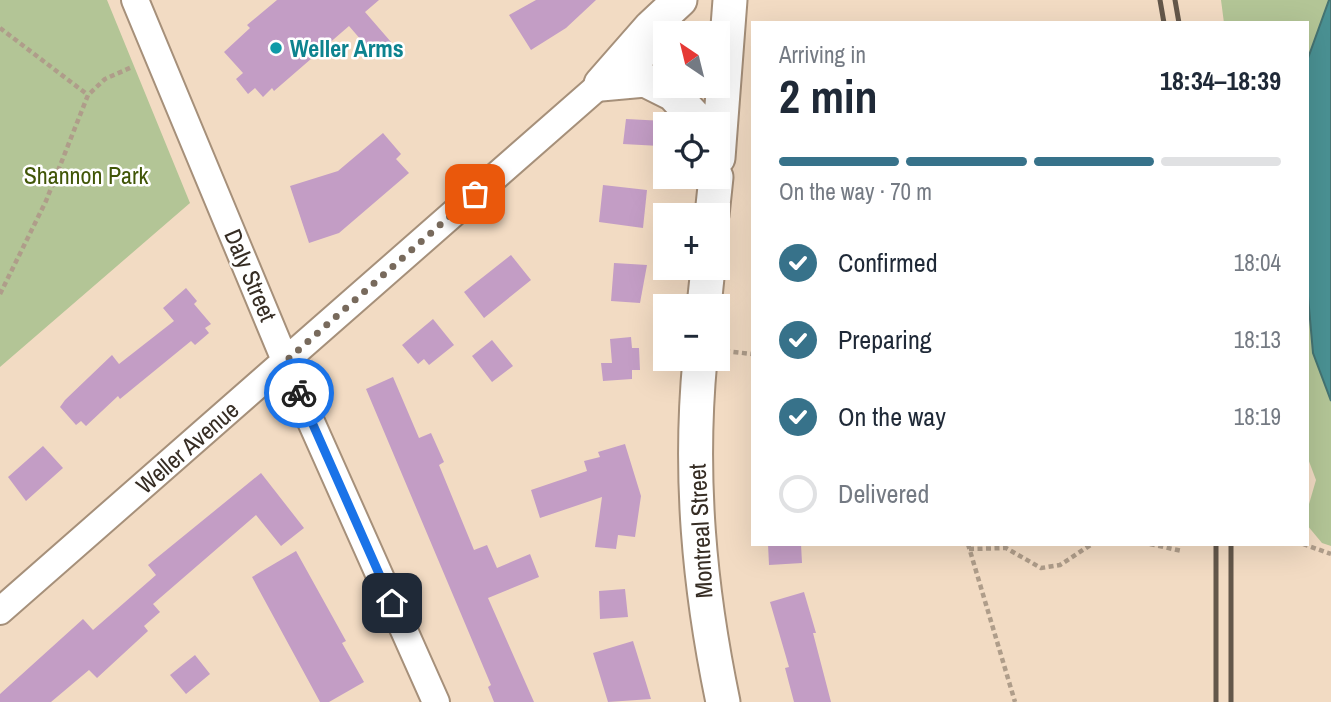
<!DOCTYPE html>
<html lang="en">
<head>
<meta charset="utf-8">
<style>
	body { margin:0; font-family:"Archivo Narrow",sans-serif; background:#f6f6f7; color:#1f2937; height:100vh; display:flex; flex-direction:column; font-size:26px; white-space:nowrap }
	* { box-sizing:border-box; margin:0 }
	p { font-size:23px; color:#747a83 }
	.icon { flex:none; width:38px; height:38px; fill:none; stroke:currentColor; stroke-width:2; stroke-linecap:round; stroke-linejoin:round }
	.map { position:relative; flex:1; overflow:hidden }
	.details { position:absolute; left:751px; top:21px; width:558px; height:525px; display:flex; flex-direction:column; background:#fff; border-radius:0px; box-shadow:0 7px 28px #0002 }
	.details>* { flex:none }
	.needle { width:46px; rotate:325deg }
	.fabs { position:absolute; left:653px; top:21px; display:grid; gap:14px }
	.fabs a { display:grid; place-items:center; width:77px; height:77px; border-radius:0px; background:#fff; box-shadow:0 7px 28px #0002; font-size:35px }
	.pin { position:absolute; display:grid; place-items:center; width:60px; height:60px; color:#fff; margin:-30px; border-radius:14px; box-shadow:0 4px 10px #0006 }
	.courier { position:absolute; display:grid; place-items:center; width:70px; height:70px; margin:-35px; border:5px solid #1a73e8; border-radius:50%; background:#fff; color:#222; box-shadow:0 2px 9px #0007 }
	.summary em { font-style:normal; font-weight:700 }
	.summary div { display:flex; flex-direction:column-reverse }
	.summary { display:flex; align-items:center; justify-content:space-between; height:119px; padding:0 28px }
	h1 { font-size:46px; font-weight:700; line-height:52px }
	.bar { display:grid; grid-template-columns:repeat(4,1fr); gap:10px 7px; align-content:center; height:84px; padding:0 28px }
	.bar i { height:9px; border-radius:5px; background:#e0e1e3 }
	.bar .on { background:#37728a }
	.bar p { grid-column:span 4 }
	ol { padding:0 28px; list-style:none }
	li { display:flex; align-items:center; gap:21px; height:77px }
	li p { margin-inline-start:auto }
	li .icon { padding:7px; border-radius:50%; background:#37728a; color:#fff; stroke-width:4 }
	li:last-child { color:#747a83 }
	li i { width:38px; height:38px; border:4px solid #e0e1e3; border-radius:50% }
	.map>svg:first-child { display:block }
</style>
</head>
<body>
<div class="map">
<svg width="1331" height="702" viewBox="0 0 1331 702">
	<rect width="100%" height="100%" fill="#f2dbc3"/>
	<path fill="#b3c596" d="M0,0H107L190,203L0,367Z
		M1221,0H1329L1307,61V23H1224Z
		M1307,285L1313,353L1331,401V546L1322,543L1307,525V511L1316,480L1307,456Z"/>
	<path fill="#4a9193" stroke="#447372" stroke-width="2" d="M1329,0H1331V401L1313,353L1307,285V61Z"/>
	<path fill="#c39dc5" d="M277,0H379L365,12L391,42L374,55L349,26L274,91L272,88L263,97L255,88L248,94L236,79L243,73L224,52L250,28L247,25Z
		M536,0H596L566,28L531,50L509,15Z
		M626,119L665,121V139H660V146L623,144Z
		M383,133L401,154L396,159L409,173L339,233L309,243L290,186L338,171Z
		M603,185L647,190L643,228L599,222Z
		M511,255L531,280L484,318L464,292Z
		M614,263L647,265L640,303L611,301Z
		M186,288L197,301L194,304L211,324L205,328L209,333L195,345L191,341L120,399L118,396L86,426L81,421L76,425L60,407L65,400L112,355L119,364L174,321L163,308Z
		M433,319L454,345L429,365L424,359L418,364L402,345Z
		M631,337L632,348H639L640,370H632V379L603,381L601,363H612L610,339Z
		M492,340L513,366L492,382L472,356Z
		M393,377L419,438L431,433L444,462L439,465L474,550L487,545L497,568L530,554L539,577L488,598L534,702H494L488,687L491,685L366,389Z
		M625,444L641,496L635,537L618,535L616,549L595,547L602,497L540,518L531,490L587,471L584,461L600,457L598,452Z
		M43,446L63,468L26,501L8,477Z
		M261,473L304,528L281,546L256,515L153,604L160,612L144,626L148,631L97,678L89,670L51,702H0V694L83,619L93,630L156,575L148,565Z
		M768,544H801L802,563L769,565Z
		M296,551L346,641L342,643L364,682L329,702H320L252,577Z
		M625,589L628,617L600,619L599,591Z
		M804,592L816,633H813L831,702H794L785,668L789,667L770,602Z
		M633,641L651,699L608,702L593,653Z
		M195,655L210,674L186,694L170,675Z"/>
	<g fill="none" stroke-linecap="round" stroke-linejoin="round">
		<g stroke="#a6907a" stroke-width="30">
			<path id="minor" d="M135,0L304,406L436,702
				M0,611L601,84L644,54L665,46"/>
		</g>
		<g stroke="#a6907a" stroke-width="37">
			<path id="major" d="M601,84L645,80L673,94L701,124
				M601,84L651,27L680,0
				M718,158L730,0
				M712,215L716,177
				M704,306L708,268
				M700,359C689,476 699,587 723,702"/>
		</g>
		<path stroke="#af9d8a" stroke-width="4.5" stroke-dasharray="5 3.5" stroke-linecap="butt" d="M0,28L88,95
			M0,294L46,201L88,95L105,79L132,67
			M725,351L752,354
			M968,544L1015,702
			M1150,544L1182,551
			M1303,544L1331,554
			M969,549L1006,548L1041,568L1060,565L1092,544"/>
		<use href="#minor" stroke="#fff" stroke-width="26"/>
		<use href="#major" stroke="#fff" stroke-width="33"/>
		<path stroke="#63574a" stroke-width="5" d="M1160,0L1164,23
			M1175,0L1179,23
			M1231,544V702
			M1216,702V544"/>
	</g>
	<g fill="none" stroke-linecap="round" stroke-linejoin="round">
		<path stroke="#786a5c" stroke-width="7" stroke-dasharray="0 12.6" d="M299,393L287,360L475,194"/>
		<path stroke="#1a73e8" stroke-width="9" d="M299,393L392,603"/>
	</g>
	<circle fill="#0f9aa8" stroke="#fff" stroke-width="2.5" cx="276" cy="48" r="7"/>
	<g text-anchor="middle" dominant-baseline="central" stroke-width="5" stroke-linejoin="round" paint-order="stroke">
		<g font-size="24" font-weight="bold" fill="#0d838f" stroke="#fff" text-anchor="start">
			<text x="290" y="48">Weller Arms</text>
		</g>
		<g font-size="24" fill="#415608" stroke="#fff">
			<text x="86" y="175">Shannon Park</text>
		</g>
		<g font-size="24" fill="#362d24" stroke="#fff">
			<text transform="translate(251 275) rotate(67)">Daly Street</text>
			<text transform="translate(187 447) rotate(-41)">Weller Avenue</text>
			<text transform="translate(700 531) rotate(-93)">Montreal Street</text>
		</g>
	</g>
</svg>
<div class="fabs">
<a><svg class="needle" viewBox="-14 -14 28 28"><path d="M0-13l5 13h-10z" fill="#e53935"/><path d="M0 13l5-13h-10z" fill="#747a83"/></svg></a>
<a><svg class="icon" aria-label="locate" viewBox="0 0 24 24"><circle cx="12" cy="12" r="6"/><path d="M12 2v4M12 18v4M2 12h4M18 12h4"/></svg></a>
<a>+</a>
<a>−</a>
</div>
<div class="pin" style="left:475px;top:194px;background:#ea580c"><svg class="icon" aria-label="bag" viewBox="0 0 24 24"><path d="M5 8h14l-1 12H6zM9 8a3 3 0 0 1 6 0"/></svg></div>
<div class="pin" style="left:392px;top:603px;background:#1f2937"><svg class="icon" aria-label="home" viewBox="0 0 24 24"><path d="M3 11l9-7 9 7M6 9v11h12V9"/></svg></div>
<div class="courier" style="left:299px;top:393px"><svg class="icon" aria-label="bike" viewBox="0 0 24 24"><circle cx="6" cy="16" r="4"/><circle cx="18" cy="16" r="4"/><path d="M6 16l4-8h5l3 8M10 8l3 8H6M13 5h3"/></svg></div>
<section class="details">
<div class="summary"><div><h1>2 min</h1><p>Arriving in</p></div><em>18:34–18:39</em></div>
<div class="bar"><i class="on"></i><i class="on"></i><i class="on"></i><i></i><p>On the way · 70 m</p></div>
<ol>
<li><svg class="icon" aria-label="check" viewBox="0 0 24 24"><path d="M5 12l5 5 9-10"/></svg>Confirmed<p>18:04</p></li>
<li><svg class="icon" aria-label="check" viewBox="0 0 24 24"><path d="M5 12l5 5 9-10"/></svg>Preparing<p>18:13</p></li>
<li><svg class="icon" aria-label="check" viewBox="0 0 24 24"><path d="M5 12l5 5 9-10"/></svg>On the way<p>18:19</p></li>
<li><i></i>Delivered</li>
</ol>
</section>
</div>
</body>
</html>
